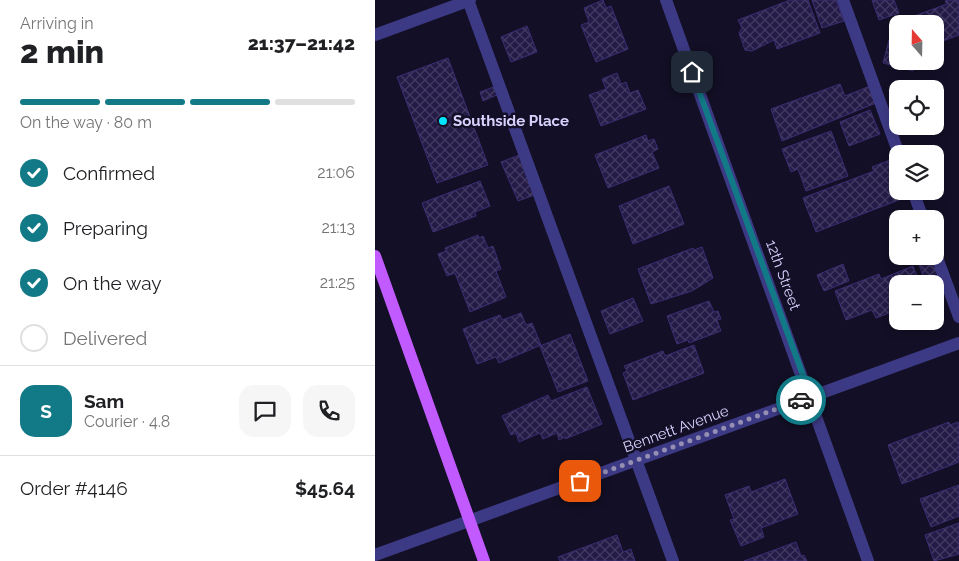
<!DOCTYPE html>
<html lang="en">
<head>
<meta charset="utf-8">
<style>
	body { margin:0; font-family:Raleway,sans-serif; background:#f6f6f6; color:#202124; height:100vh; display:flex; flex-direction:column; font-size:19px; white-space:nowrap }
	* { box-sizing:border-box; margin:0 }
	p { font-size:16px; color:#757577 }
	.icon { flex:none; width:28px; height:28px; fill:none; stroke:currentColor; stroke-width:2; stroke-linecap:round; stroke-linejoin:round }
	.map { position:relative; flex:1; overflow:hidden }
	.sheet { display:flex; flex-direction:column; background:#fff; width:375px }
	.sheet>* { flex:none }
	.needle { width:32px; rotate:340deg }
	.tools { position:absolute; left:514px; top:15px; display:grid; gap:10px }
	.tools a { display:grid; place-items:center; width:55px; height:55px; border-radius:10px; background:#fff; box-shadow:0 2px 8px #0003; font-size:25px }
	.pin { position:absolute; display:grid; place-items:center; width:42px; height:42px; color:#fff; margin:-21px; border-radius:10px; box-shadow:0 2px 8px #0006 }
	.courier { position:absolute; display:grid; place-items:center; width:50px; height:50px; margin:-25px; border:4px solid #127987; border-radius:50%; background:#fff; color:#222; box-shadow:0 1px 6px #0007 }
	.overview em { font-style:normal; font-weight:800 }
	.overview div { display:flex; flex-direction:column-reverse }
	.overview { display:flex; align-items:center; justify-content:space-between; height:85px; padding:0 20px }
	h1 { font-size:32px; font-weight:800; line-height:38px }
	.bar { display:grid; grid-template-columns:repeat(4,1fr); gap:8px 5px; align-content:center; height:60px; padding:0 20px }
	.bar i { height:6px; border-radius:4px; background:#e0e0e0 }
	.bar .on { background:#127987 }
	.bar p { grid-column:span 4 }
	.line { display:flex; align-items:center; gap:12px; padding:0 20px; border-top:1px solid #e0e0e0 }
	.line div { flex:1 }
	.round { display:grid; place-items:center; flex:none; width:52px; height:52px; border-radius:15px; background:#f6f6f6 }
	ol { padding:0 20px; list-style:none }
	li { display:flex; align-items:center; gap:15px; height:55px }
	li p { margin-inline-start:auto }
	li .icon { padding:5px; border-radius:50%; background:#127987; color:#fff; stroke-width:4 }
	li:last-child { color:#757577 }
	li i { width:28px; height:28px; border:2px solid #e0e0e0; border-radius:50% }
	main { display:flex; flex:1; min-height:0 }
	.map>svg:first-child { display:block }
</style>
</head>
<body>
<main>
<section class="sheet">
<div class="overview"><div><h1>2 min</h1><p>Arriving in</p></div><em>21:37–21:42</em></div>
<div class="bar"><i class="on"></i><i class="on"></i><i class="on"></i><i></i><p>On the way · 80 m</p></div>
<ol>
<li><svg class="icon" aria-label="check" viewBox="0 0 24 24"><path d="M5 12l5 5 9-10"/></svg>Confirmed<p>21:06</p></li>
<li><svg class="icon" aria-label="check" viewBox="0 0 24 24"><path d="M5 12l5 5 9-10"/></svg>Preparing<p>21:13</p></li>
<li><svg class="icon" aria-label="check" viewBox="0 0 24 24"><path d="M5 12l5 5 9-10"/></svg>On the way<p>21:25</p></li>
<li><i></i>Delivered</li>
</ol>
<div class="line" style="height:90px"><b class="round" style="background:#127987;color:#fff">S</b><div><b>Sam</b><p>Courier · 4.8</p></div><a class="round"><svg class="icon" aria-label="chat" viewBox="0 0 24 24"><path d="M4 5h16v11H9l-5 4z"/></svg></a><a class="round"><svg class="icon" aria-label="phone" viewBox="0 0 24 24"><path d="M5 4h4l2 5-3 2q2 4 5 5l2-3 5 2v4C11 20 4 13 5 4z"/></svg></a></div>
<div class="line" style="height:65px"><div>Order #4146</div><b>$45.64</b></div>
</section>
<div class="map">
<svg width="584" height="561" viewBox="0 0 584 561">
	<defs>
		<pattern id="building-cross-hatch" width="8" height="8" patternUnits="userSpaceOnUse" patternTransform="scale(1.25)"><rect width="8" height="8" fill="#241b47"/><path d="M0 0l8 8M0 8l8-8" fill="none" stroke="#433b63"/></pattern>
	</defs>
	<rect width="100%" height="100%" fill="#130f26"/>
	<path fill="url(#building-cross-hatch)" stroke="#3b2d73" d="M228,0L231,8L236,6L253,49L221,62L206,25L214,22L209,8Z
		M415,0H433L445,33L402,49L399,40L377,51L370,50L364,33L367,28L363,20Z
		M437,0H461L469,21L447,28Z
		M497,0H519L524,13L504,20Z
		M573,0H584V35L560,44V24H542L539,16L572,4L570,1Z
		M152,26L162,52L136,62L126,37Z
		M514,40L522,42V61H540L538,71L508,63Z
		M73,58L113,165L62,183L22,77Z
		M242,73L246,84L251,82L255,93L263,90L271,109L226,126L214,95L231,89L227,79Z
		M465,84L470,96L495,86L501,103L407,141L396,109Z
		M121,86L124,94L108,101L105,92Z
		M495,110L505,134L474,146L465,122Z
		M456,131L473,176L431,191L423,169L416,172L407,149Z
		M271,135L273,141L279,139L283,149L277,152L284,168L233,188L220,155Z
		M147,154L162,194L143,201L126,162Z
		M520,158L522,165V191H532L534,196L441,232L428,198L499,171L497,167Z
		M105,181L115,206L100,212L101,216L58,232L47,203Z
		M294,186L309,224L258,244L244,206Z
		M103,235L104,238L108,236L113,248L118,246L126,269L121,271L131,297L95,312L80,273L72,276L63,254L71,251L70,248Z
		M327,247L338,278L317,291L276,304L263,269L318,248L319,250Z
		M550,256H560L570,282L560,286V284H551L542,259Z
		M468,264L474,281L449,291L442,275Z
		M538,266L545,284H522V310L501,318L497,310L471,320L460,291L504,274L506,279Z
		M258,298L268,321L235,334L226,311Z
		M334,301L339,312L343,311L346,319L342,320L346,331L314,343L313,340L302,344L292,316Z
		M146,313L151,325L157,323L166,345L124,363L121,357L102,364L88,329L125,315L127,320Z
		M195,334L213,381L183,392L165,346Z
		M319,345L329,373L258,400L248,373L252,371L249,366L288,351L290,356Z
		M212,387L227,424L190,439V437L184,440L182,433L168,439L165,433L144,442L141,433L136,435L127,416L173,395L176,401Z
		M574,422L575,425L583,422L584,426V462L527,484L513,445Z
		M410,479L423,514L386,528L389,537L366,546L355,520L359,519L350,495L374,486L376,492Z
		M584,485V516L556,527L545,499Z
		M584,523V554L559,561L550,535Z
		M242,535L248,552L256,549L260,561H185L183,557Z
		M421,542L426,556L429,555L432,561H369Z"/>
	<g fill="none" stroke-linecap="round" stroke-linejoin="round">
		<path stroke="#3d3a85" stroke-width="12" d="M93,0L298,561
			M291,0L493,561
			M468,0L524,154
			M0,35L95,0
			M538,191L548,219
			M560,252L584,317
			M0,555L584,343"/>
		<path stroke="#c25bff" stroke-width="12" d="M0,256L109,561"/>
	</g>
	<g fill="none" stroke-linecap="round" stroke-linejoin="round">
		<path stroke="#948fb3" stroke-width="5" stroke-dasharray="0 9" d="M205,481L426,400"/>
		<path stroke="#127987" stroke-width="6" d="M317,72L436,397L426,400"/>
	</g>
	<circle fill="#00e5ff" stroke="#130f26" stroke-width="2" cx="68" cy="121" r="5"/>
	<g text-anchor="middle" dominant-baseline="central" stroke-width="5" stroke-linejoin="round" paint-order="stroke">
		<g font-size="15" font-weight="bold" fill="#d9d4ff" stroke="#130f26" text-anchor="start">
			<text x="78" y="121">Southside Place</text>
		</g>
		<g font-size="15" fill="#d9d4ff" stroke="#130f26">
			<text transform="translate(408 275) rotate(70)">12th Street</text>
			<text transform="translate(301 429) rotate(-20)">Bennett Avenue</text>
		</g>
	</g>
</svg>
<div class="tools">
<a><svg class="needle" viewBox="-14 -14 28 28"><path d="M0-13l5 13h-10z" fill="#e53935"/><path d="M0 13l5-13h-10z" fill="#757577"/></svg></a>
<a><svg class="icon" aria-label="locate" viewBox="0 0 24 24"><circle cx="12" cy="12" r="6"/><path d="M12 2v4M12 18v4M2 12h4M18 12h4"/></svg></a>
<a><svg class="icon" aria-label="layers" viewBox="0 0 24 24"><path d="M12 4l9 5-9 5-9-5zM3 14l9 5 9-5"/></svg></a>
<a>+</a>
<a>−</a>
</div>
<div class="pin" style="left:205px;top:481px;background:#ea580c"><svg class="icon" aria-label="bag" viewBox="0 0 24 24"><path d="M5 8h14l-1 12H6zM9 8a3 3 0 0 1 6 0"/></svg></div>
<div class="pin" style="left:317px;top:72px;background:#1f2937"><svg class="icon" aria-label="home" viewBox="0 0 24 24"><path d="M3 11l9-7 9 7M6 9v11h12V9"/></svg></div>
<div class="courier" style="left:426px;top:400px"><svg class="icon" aria-label="car" viewBox="0 0 24 24"><path d="M5 17H2v-5l4-1 3-4h7l3 4 3 1v5h-3M9 17h6M6 11h13"/><circle cx="7" cy="17" r="2"/><circle cx="17" cy="17" r="2"/></svg></div>
</div>
</main>
</body>
</html>
